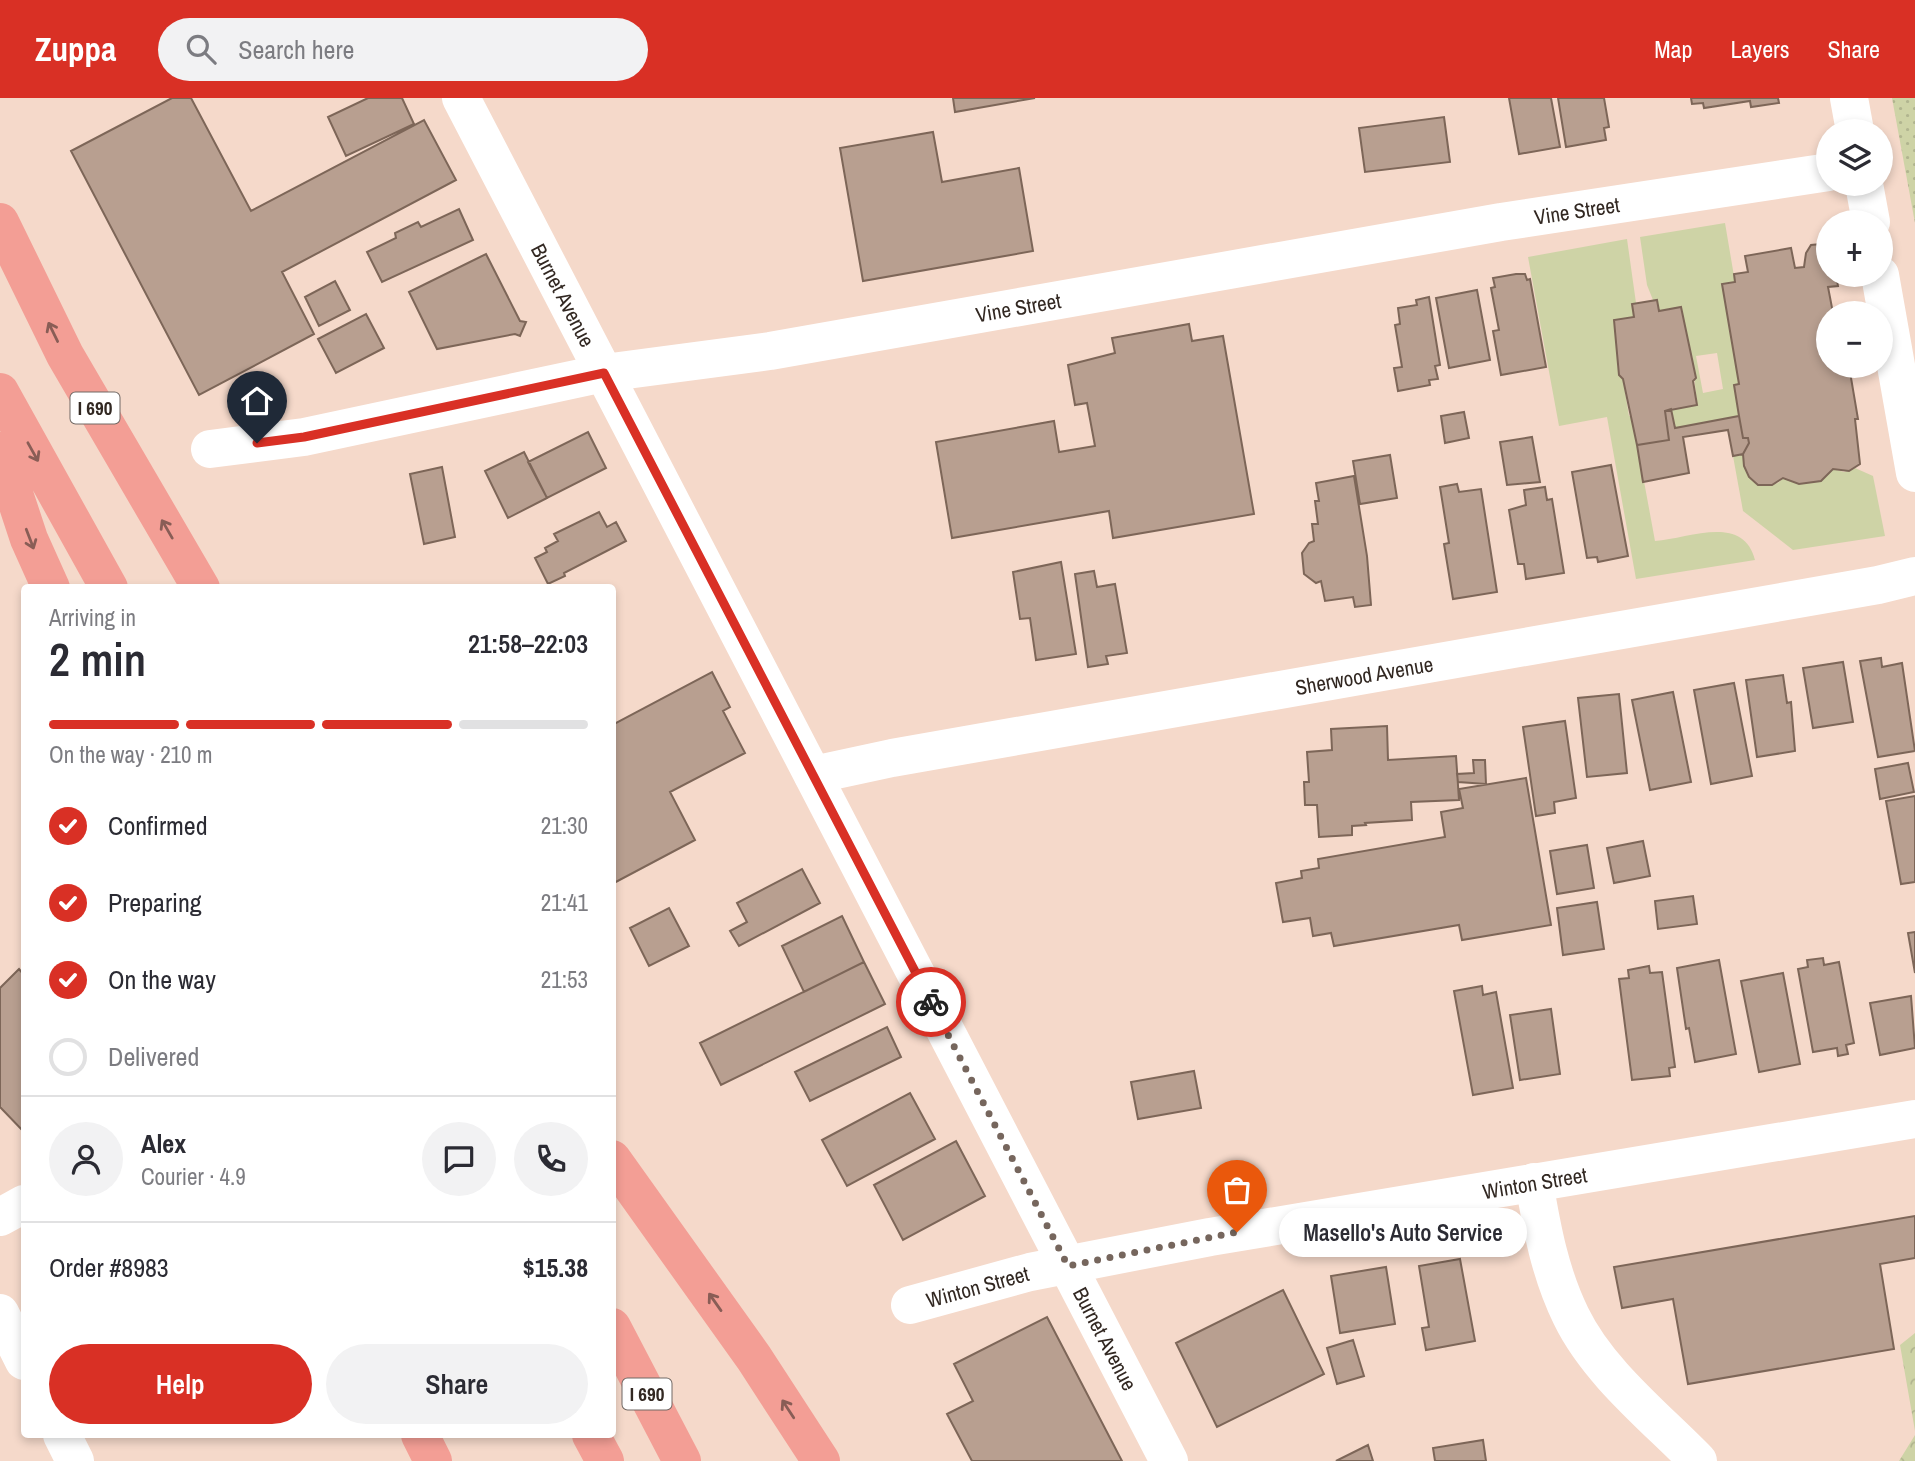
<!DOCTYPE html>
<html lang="en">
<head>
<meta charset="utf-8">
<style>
	body { margin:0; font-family:"Archivo Narrow",sans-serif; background:#f2f2f3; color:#2b2b33; height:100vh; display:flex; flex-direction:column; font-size:26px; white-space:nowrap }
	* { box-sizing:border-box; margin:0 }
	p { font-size:23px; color:#7c7c81 }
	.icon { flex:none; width:38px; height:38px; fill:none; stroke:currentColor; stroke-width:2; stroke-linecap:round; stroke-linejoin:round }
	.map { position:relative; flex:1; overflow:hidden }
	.side { position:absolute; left:21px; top:486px; width:595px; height:854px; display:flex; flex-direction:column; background:#fff; border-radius:7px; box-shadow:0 4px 10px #0003 }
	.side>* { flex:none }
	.controls { position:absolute; left:1816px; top:21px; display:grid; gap:14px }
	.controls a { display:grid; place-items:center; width:77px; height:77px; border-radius:50%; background:#fff; box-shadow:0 4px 10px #0003; font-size:35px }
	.pin { position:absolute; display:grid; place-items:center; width:60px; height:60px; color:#fff; margin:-72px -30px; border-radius:50% 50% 50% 0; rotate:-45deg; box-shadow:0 0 7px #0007 }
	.pin .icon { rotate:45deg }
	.courier { position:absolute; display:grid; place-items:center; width:70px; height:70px; margin:-35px; border:5px solid #d93025; border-radius:50%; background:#fff; color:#222; box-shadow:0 2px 9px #0007 }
	.bubble { position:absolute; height:49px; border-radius:24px; background:#fff; box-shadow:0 4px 10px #0003; font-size:23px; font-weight:600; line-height:49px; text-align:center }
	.summary em { font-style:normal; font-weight:600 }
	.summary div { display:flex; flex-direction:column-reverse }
	.summary { display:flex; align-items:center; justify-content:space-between; height:119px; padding:0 28px }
	h1 { font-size:46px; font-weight:600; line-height:52px }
	.bar { display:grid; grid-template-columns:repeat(4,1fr); gap:10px 7px; align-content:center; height:84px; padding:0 28px }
	.bar i { height:9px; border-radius:5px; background:#e1e1e2 }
	.bar .current { background:#d93025 }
	.bar p { grid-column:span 4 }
	.line { display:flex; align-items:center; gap:18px; padding:0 28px; border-top:2px solid #e1e1e2 }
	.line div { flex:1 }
	.round { display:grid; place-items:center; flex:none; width:74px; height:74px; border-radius:37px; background:#f2f2f3 }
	ol { padding:0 28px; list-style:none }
	li { display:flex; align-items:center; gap:21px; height:77px }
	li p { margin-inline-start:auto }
	li .icon { padding:7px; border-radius:50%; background:#d93025; color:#fff; stroke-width:4 }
	li:last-child { color:#7c7c81 }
	li i { width:38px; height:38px; border:4px solid #e1e1e2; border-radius:50% }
	.primary-button { display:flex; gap:14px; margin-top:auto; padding:14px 28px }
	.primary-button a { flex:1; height:80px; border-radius:42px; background:#d93025; color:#fff; font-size:28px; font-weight:600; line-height:80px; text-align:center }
	.primary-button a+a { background:#f2f2f3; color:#2b2b33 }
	header { display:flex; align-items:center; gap:42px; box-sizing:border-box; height:98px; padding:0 35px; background:#d93025; color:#fff }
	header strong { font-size:33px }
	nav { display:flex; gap:38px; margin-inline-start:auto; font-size:24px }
	.search { width:490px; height:63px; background:#f2f2f3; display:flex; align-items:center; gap:18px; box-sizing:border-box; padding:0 24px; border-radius:38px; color:#7c7c81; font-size:26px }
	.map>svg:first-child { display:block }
</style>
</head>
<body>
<header>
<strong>Zuppa</strong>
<div class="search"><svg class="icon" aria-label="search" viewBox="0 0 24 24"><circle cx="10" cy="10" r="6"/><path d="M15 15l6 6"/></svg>Search here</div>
<nav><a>Map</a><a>Layers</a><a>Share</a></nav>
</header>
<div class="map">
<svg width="1915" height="1363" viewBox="0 0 1915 1363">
	<defs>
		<pattern id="forest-crowns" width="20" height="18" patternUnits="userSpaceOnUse" patternTransform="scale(1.75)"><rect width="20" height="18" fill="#ced3a6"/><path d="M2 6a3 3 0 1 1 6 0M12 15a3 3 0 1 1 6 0" fill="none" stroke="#b1b58f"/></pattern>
		<pattern id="park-dots" width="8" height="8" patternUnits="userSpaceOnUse" patternTransform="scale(1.75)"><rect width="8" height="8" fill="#ced3a6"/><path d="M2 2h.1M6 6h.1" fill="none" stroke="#b1b58f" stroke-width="1.8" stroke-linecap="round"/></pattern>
	</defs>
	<rect width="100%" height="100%" fill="#f5d9ca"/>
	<path fill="#ced3a6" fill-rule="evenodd" d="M1725,125L1735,184L1739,318L1675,330L1671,311L1697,307L1692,257L1688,255L1681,210L1659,213L1657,202H1653L1647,187L1640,139ZM1717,255L1723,291L1703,295L1696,258Z
		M1627,141L1636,205L1632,206L1634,219L1614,222L1620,259L1617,264L1619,277L1623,281L1629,318H1632L1655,443C1688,441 1743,415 1755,462L1636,481L1607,319L1559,328L1528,159Z
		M1743,356L1749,379L1765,388L1778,385L1783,380C1804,388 1817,387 1833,371L1844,374L1855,370L1873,378L1885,438L1793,452L1743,413L1733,358Z"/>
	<path fill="url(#forest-crowns)" d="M1915,1235V1333L1900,1247Z
		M1915,1337V1363H1899Z"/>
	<path fill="url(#park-dots)" d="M1892,0H1915V125Z"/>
	<path fill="#b89f90" stroke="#7d6658" stroke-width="2" d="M172,0H191L251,113L424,22L456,82L282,174L314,236L199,297L71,53Z
		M368,0H402L414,26L346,58L328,19Z
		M953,0H1035L955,14Z
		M1509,0H1551L1560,49L1519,56Z
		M1558,0H1604L1609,29L1604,30L1606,42L1566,49Z
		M1691,0H1778L1779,5L1751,9L1750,3L1704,10L1703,5L1692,6Z
		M1444,19L1450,64L1365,74L1359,30Z
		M933,34L942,84L1019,70L1033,153L863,183L840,50Z
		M459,111L473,142L382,184L367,154L396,140L395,135L418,124L421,129Z
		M1821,146L1829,151V177H1836L1838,188L1828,189L1833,215H1829V268H1849L1858,321H1855L1860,366L1849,373L1833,371L1821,383L1799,386L1783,380L1772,387H1758L1749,379L1744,368L1743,356L1749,345L1748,340H1743L1739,318L1734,287L1739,286L1722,186L1735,184L1734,176L1748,174L1745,158L1791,150L1795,170L1804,169L1806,155L1811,147Z
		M486,156L520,223L526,224L520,238L515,236L437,251L409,194Z
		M1516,176H1525L1527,182L1530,181L1546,269L1501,277L1493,233L1499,232L1491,190L1495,189L1493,180Z
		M335,183L350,212L319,228L305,199Z
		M1477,192L1490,262L1449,270L1436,200Z
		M1429,199L1440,267L1435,268L1438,281L1429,282L1430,287L1398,293L1394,270L1402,269L1395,227L1400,226L1398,210L1417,207L1416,202Z
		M1657,202L1659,213L1681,209L1696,280L1693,283L1697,307L1665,313L1669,342L1637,347L1623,281L1619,277L1614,222L1634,219L1632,206Z
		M366,216L384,250L336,275L318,241Z
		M1189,226L1192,243L1223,238L1254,416L1113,440L1109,413L952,440L936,344L1054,323L1059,354L1095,348L1087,305L1075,307L1068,267L1115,255L1112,240Z
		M1671,311L1675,330L1739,318L1743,340H1748L1749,345L1743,356L1733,358L1728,332L1683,339L1689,375L1643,384L1637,347L1669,342L1665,313Z
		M1464,314L1469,340L1445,345L1441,318Z
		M588,334L606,370L547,400L528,364Z
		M1532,339L1540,384L1507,387L1500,344Z
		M524,354L547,400L508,420L485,373Z
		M1390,357L1397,400L1360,406L1353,363Z
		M1611,367L1628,458L1598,464L1597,459L1587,460L1572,374Z
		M442,369L455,439L424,446L410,376Z
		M1354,378L1367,458L1371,507L1355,509L1353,499L1325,503L1321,483L1316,485L1304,476L1302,455L1309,445L1314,443L1312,426H1318L1315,403H1319L1316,385Z
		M1457,386L1459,394L1481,391L1497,494L1453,501L1444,446L1449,445L1440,389Z
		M1545,389L1547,402L1552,401L1564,475L1526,481L1524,466H1518L1509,412L1526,407L1524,392Z
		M599,414L607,429L616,424L626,443L564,475L565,478L548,486L535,460L547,454L545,450L558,443L554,436Z
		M1061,464L1076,556L1036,562L1030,520L1020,521L1013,474Z
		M1094,473L1097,489L1115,486L1127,555L1106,558L1108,566L1088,569L1075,476Z
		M1881,560L1882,569L1902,565L1915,653L1878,659L1860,563Z
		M1843,564L1853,624L1813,630L1803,570Z
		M712,574L730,609L723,613L745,655L670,694L695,742L612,786V627Z
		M1783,577L1787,605L1791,604L1795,653L1757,659L1746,582Z
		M1734,585L1752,678L1711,686L1694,592Z
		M1673,594L1691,684L1650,692L1632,602Z
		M1619,596L1627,675L1587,679L1578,600Z
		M1565,623L1576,700L1554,704L1555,715L1536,718L1523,629Z
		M1387,628L1388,662L1456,658L1459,702L1411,704L1412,722L1365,725L1366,727L1352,728V737L1319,739L1317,707H1305L1304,684H1309L1307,654L1332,652L1331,631Z
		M1473,662H1485L1486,686L1458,684L1457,676L1474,675Z
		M1908,665L1914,694L1880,701L1875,671Z
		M1526,680L1551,827L1462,842L1459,827L1334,848L1331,835L1313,838L1310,820L1283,824L1276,785L1302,780L1301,773L1319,770L1318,761L1445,739L1441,714L1463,710L1459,691Z
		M1915,698V784L1901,786L1886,703Z
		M1643,743L1650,778L1614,785L1607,750Z
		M1587,747L1594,790L1557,796L1550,753Z
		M802,771L820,805L739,848L730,833L747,824L737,805Z
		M1693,798L1697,826L1658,831L1655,803Z
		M1597,804L1604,851L1563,857L1557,810Z
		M669,810L689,848L649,868L630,830Z
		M842,818L864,864L804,894L782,848Z
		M1915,834V875L1908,835Z
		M1823,860L1824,867L1839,864L1854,945L1846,947L1848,956L1838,958L1837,950L1813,954L1798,871L1808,869L1807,862Z
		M1719,862L1736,956L1695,964L1689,930L1686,931L1677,870Z
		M864,864L885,906L721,987L700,945Z
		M1649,868L1650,875L1662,874L1675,969L1669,970L1670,978L1632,982L1619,881L1629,880L1628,872Z
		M19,871L24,877V1034L0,1009V890Z
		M1783,875L1800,966L1759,974L1741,883Z
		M1482,888L1483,897L1496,894L1513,990L1473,997L1454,893Z
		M1911,898L1915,950L1880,957L1870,905Z
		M1551,911L1560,976L1520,982L1510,917Z
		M887,929L901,959L810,1003L795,974Z
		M1194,973L1201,1010L1138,1021L1131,984Z
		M910,995L935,1041L847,1088L822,1042Z
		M956,1043L985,1098L903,1142L874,1087Z
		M1915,1118V1160L1880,1166L1894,1251L1688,1286L1673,1201L1622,1210L1614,1169Z
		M1460,1161L1475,1243L1426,1252L1422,1230L1429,1229L1419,1168Z
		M1386,1169L1395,1226L1340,1235L1331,1178Z
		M1283,1192L1324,1276L1217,1329L1176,1245Z
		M1047,1219L1122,1363H972L947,1316L973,1303L954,1266Z
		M1353,1242L1364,1278L1337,1286L1327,1250Z
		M1483,1342L1486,1363H1435L1433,1350Z
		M1368,1347L1373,1363H1336Z"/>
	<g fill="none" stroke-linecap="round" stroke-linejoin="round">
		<g stroke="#fff" stroke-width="38">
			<path id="s1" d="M461,0L1169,1363"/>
			<path d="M1849,0L1855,33"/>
			<path d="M1864,86L1871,124"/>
			<path d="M1880,177L1915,375"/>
			<path id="s2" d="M210,351L304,339L604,275L770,253L1501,124L1829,74"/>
			<path id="s3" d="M813,677L892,660L1878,487L1915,478"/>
			<path d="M1534,1084C1542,1131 1550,1175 1571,1218C1598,1274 1655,1319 1698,1363"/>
			<path d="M0,1119L24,1106"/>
			<path id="s4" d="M910,1207L1030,1174L1210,1139L1915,1021"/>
			<path d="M0,1215L24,1263"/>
			<path d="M62,1337L75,1363"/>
		</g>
		<path stroke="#f39e95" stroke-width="38" d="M0,124L65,257L201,490
			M0,294L109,490
			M0,353L29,441L51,490
			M612,1061L754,1260L821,1363
			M612,1229L682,1363
			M420,1337L433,1363
			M591,1337L605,1363"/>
	</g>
	<defs><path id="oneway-shaft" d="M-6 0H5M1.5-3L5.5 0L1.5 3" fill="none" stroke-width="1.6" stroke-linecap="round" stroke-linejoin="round" transform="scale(1.75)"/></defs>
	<g stroke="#895d56">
		<use href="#oneway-shaft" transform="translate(53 234) rotate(-116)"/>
		<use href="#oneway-shaft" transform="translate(33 354) rotate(61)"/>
		<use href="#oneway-shaft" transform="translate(167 431) rotate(-120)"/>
		<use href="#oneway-shaft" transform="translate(30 441) rotate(69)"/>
		<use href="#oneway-shaft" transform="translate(715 1204) rotate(-125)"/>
		<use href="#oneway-shaft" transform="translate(788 1311) rotate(-123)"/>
	</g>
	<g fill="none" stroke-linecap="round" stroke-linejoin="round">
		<path stroke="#76665d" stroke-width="7" stroke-dasharray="0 12.6" d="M931,904L1068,1168L1237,1134"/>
		<path stroke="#d93025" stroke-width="9" d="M257,345L304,339L604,275L931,904"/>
	</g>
	<g text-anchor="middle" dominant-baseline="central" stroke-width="6" stroke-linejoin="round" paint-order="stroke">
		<g fill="#fff" stroke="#706864" stroke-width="2">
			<rect x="70.5" y="294.5" width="49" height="31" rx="5"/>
			<rect x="622.5" y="1280.5" width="49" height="31" rx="5"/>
		</g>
		<g font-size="19" font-weight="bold" fill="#322822">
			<text x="95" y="310">I 690</text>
			<text x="647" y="1296">I 690</text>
		</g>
		<g font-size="21" fill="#322822" stroke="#fff">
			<text stroke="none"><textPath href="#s2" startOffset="1388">Vine Street</textPath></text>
			<text stroke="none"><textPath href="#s1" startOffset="222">Burnet Avenue</textPath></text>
			<text stroke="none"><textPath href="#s2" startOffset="821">Vine Street</textPath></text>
			<text stroke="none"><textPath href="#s3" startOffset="560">Sherwood Avenue</textPath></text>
			<text stroke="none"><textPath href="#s4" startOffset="637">Winton Street</textPath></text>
			<text stroke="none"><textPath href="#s4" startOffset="70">Winton Street</textPath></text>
			<text stroke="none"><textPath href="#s1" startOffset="1398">Burnet Avenue</textPath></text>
		</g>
	</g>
</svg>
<div class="controls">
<a><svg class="icon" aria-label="layers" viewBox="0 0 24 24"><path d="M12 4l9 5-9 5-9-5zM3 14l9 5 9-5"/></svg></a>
<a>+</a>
<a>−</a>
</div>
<div class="pin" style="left:1237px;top:1134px;background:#ea580c"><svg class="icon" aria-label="bag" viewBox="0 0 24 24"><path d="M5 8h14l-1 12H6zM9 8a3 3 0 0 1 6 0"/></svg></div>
<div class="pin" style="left:257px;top:345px;background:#1f2937"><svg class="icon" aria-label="home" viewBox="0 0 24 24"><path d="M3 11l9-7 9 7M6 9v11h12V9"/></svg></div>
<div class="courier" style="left:931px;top:904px"><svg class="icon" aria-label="bike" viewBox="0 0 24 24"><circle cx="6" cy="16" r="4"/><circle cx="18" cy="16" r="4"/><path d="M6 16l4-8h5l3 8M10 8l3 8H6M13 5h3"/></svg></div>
<div class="bubble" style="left:1279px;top:1110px;width:248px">Masello's Auto Service</div>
<section class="side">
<div class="summary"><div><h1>2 min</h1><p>Arriving in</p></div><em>21:58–22:03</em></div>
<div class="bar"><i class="current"></i><i class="current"></i><i class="current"></i><i></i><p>On the way · 210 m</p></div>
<ol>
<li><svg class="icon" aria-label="check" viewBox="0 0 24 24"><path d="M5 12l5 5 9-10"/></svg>Confirmed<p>21:30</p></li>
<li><svg class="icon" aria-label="check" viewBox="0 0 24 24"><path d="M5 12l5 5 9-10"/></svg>Preparing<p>21:41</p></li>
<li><svg class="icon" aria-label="check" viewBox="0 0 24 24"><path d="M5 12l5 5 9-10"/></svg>On the way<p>21:53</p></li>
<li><i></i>Delivered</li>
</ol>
<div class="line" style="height:126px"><a class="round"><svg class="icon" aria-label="person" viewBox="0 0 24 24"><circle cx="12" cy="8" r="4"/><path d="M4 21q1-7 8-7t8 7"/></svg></a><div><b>Alex</b><p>Courier · 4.9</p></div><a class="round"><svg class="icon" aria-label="chat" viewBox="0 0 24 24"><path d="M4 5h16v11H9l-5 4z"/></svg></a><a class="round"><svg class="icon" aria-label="phone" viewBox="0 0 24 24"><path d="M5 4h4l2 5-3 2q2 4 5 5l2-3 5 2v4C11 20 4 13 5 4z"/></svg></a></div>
<div class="line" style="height:91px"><div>Order #8983</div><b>$15.38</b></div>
<div class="primary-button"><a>Help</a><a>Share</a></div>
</section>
</div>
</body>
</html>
